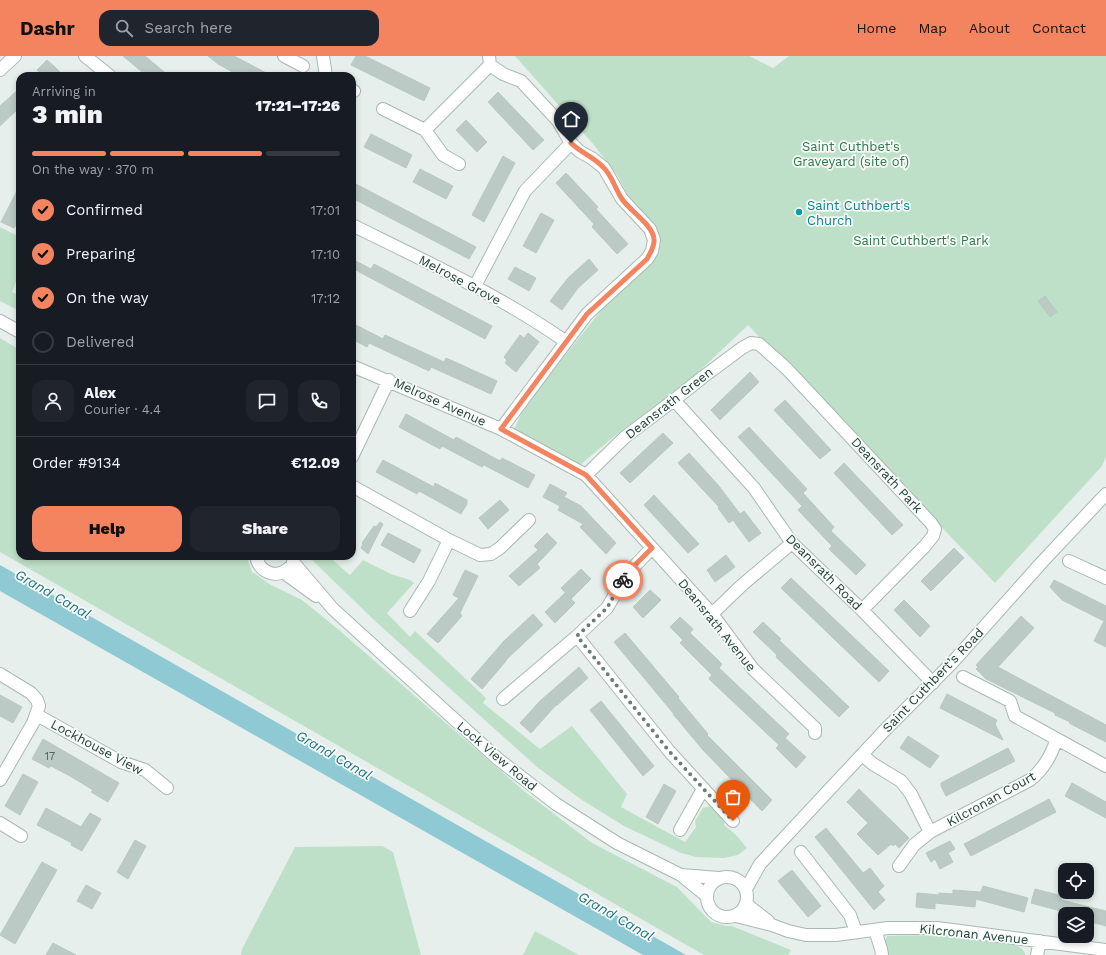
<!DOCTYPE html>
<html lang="en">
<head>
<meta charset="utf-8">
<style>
	body { margin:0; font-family:"Work Sans",sans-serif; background:#20242c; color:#f1f3f6; height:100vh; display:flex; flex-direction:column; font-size:15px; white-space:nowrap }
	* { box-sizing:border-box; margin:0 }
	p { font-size:13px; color:#9ea1a6 }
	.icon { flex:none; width:22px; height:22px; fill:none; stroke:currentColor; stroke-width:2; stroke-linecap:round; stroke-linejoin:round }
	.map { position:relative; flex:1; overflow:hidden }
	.panel { position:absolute; left:16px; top:16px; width:340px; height:488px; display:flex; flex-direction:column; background:#171b24; border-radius:12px; box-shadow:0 2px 6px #0003 }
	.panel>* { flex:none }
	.tools { position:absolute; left:1058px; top:807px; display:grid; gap:8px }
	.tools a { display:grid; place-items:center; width:36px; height:36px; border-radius:8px; background:#171b24; box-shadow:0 2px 6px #0003; font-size:20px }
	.pin { position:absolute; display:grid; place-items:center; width:34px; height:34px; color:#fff; margin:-41px -17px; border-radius:50% 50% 50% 0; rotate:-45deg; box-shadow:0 0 4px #0007 }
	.pin .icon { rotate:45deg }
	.courier { position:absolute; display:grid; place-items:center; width:40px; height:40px; margin:-20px; border:3px solid #f4845f; border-radius:50%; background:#fff; color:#222; box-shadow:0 1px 5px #0007 }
	.overview em { font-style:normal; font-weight:800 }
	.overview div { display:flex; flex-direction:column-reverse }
	.overview { display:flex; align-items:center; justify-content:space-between; height:68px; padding:0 16px }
	h1 { font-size:26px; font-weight:800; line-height:30px }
	.bar { display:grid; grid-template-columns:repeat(4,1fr); gap:6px 4px; align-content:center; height:48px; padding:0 16px }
	.bar i { height:5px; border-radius:3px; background:#363941 }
	.bar .current { background:#f4845f }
	.bar p { grid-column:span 4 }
	.line { display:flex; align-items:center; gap:10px; padding:0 16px; border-top:1px solid #363941 }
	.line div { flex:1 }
	.round { display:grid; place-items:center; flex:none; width:42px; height:42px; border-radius:12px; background:#20242c }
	ol { padding:0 16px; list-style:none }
	li { display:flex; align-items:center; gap:12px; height:44px }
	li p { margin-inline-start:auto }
	li .icon { padding:4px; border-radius:50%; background:#f4845f; color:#111; stroke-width:4 }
	li:last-child { color:#9ea1a6 }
	li i { width:22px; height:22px; border:2px solid #363941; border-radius:50% }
	.button { display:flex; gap:8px; margin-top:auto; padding:8px 16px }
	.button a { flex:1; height:46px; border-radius:12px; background:#f4845f; color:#111; font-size:16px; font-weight:800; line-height:46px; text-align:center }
	.button a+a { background:#20242c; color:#f1f3f6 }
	header { display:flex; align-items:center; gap:24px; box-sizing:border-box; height:56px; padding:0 20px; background:#f4845f; color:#111 }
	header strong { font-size:19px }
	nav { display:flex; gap:22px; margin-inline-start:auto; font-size:14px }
	.search { width:280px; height:36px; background:#20242c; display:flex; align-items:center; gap:10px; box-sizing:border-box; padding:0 14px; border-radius:12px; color:#9ea1a6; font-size:15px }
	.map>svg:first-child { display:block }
</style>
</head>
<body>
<header>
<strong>Dashr</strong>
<div class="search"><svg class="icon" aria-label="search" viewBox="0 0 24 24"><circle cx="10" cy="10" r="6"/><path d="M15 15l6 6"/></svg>Search here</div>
<nav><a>Home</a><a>Map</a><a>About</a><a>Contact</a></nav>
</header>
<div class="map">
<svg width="1106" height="899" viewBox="0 0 1106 899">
	<rect width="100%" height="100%" fill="#e6efeb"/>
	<path fill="#bfe0c8" d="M515,0H749L773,12L789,0H1106V401L1102,410L995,527L748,269L690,324L612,382L580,409L513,376L525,349L608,246L655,203L661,188L657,172L629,141L617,119L594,89Z
		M0,171L20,181V214L12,236L20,240V255L0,245Z
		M0,282L20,294V500H246L252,516L271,529L302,544L339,574L524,735L592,787L677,831L711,866L726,870H732L791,894L788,899H704L0,496Z
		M308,500H328L350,519L363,504L391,518L410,524L414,527L387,557L410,581L415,575L486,642L483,647L540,693L572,670L627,738L621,751L685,786L696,771L695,765L703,752L711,750L725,761L724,769L736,779L747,792L738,799L724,802L696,801L681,797L624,770L582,744L537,711L375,565Z
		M382,790L393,796L421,899H241L242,893L295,791Z
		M535,875L579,899H523Z
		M936,879L1008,887C1017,889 1022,891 1026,899H888L885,885L887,880Z"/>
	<path fill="#8ec9d4" d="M0,509L686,899H643L0,535Z"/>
	<path fill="#bbcac4" stroke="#b8c9c2" d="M123,0H145L169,20H147Z
		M208,0H234L272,20H240L218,8Z
		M356,0H365L430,32L424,45L351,9Z
		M47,4L54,10L64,20H43L37,14Z
		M20,32V51L0,70V50Z
		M498,36L544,84L533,94L488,46Z
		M466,64L487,86L477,96L456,74Z
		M371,78L412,99L406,112L364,91Z
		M503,100L515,107L484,166L472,159Z
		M420,113L453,130L446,143L413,126Z
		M566,117L598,151L596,153L628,188L617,198L592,171L594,168L556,127Z
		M352,126L476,191L469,203L352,142Z
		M20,129V161L14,172L1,166Z
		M541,157L554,164L536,197L523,190Z
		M352,203L371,213L374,208L492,270L485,283L352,212Z
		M589,203L598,214L578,232L562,254L550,245L568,222Z
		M515,211L536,222L529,235L508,223Z
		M1045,240L1057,256L1050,261L1038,245Z
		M352,267L383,283L385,279L444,306L446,302L497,325L491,338L431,311L429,315L369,287L367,291L352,283Z
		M528,277L539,286L516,316L505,307L507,304L504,301L520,279L524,282Z
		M750,316L759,326L720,364L711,354Z
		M785,344L831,394L820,403L774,354Z
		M406,358L454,384L456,381L500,405L502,402L535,419L528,432L484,409L482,411L442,390L440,393L399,371Z
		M749,371L807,433L803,437L834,471L831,475L866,509L856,519L829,493L832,490L798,454L802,450L738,381Z
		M663,377L673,387L630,427L620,417Z
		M689,397L719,430L740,458L744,455L761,477L749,486L733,464L729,467L718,452L719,451L678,407Z
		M383,404L434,431L435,427L467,444V448L461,458L419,435L417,438L376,416Z
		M844,407L903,469L892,479L834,417Z
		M550,428L567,437L564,441L581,450L616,487L606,498L580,471L583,468L558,454L560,450L543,441Z
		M654,439L699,488L688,497L644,449Z
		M500,444L509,454L488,473L479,462Z
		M380,466L383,468L368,498L361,492L363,488L362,487L374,470L376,471Z
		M388,477L421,494L414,507L381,489Z
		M547,477L557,487L537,508L540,512L519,530L509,520L538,494L534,490Z
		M954,492L964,502L931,535L921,525Z
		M726,499L735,511L715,526L707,514Z
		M581,513L591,523L571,543L561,532Z
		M465,514L478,520L460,557L462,560L438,587L427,578L459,542L453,539Z
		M791,522L889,615L879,626L781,532Z
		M1054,524L1106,550V591L1094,585L1104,565L1062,544L1050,531Z
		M650,534L661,544L643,562L633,551Z
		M565,537L575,547L555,567L545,556Z
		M904,544L930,570L920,581L894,554Z
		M533,558L543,569L506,604V605L482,633L471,623L504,585Z
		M1021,560L1034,572L998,611L1106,669V686L1069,667L1070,666L1055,659V657L986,623L976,613L978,611L976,609Z
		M680,561L693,573L690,577L722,608L719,612L789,678L785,682L806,701L796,712L776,692L779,689L709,623L712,619L680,587L683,584L670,571Z
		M763,566L781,583L779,584L849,651L839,661L776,601L777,599L753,576Z
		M625,577L679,641L678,642L708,678L707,679L772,744L762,755L703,694L673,658H674L614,586Z
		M579,611L588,622L556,650V649L531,677L520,667L540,645Z
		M947,638L997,664L995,668L1003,684L940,652Z
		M0,639L22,651L13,667L0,660Z
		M601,645L654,710L643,720L590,654Z
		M908,680L939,700L930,712L900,692Z
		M43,683L119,727L108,746L91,736L93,734L70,720L51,710L49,712L32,703Z
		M1008,692L1015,705L946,740L941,730V727Z
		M23,718L38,726L20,759L5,750Z
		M1072,727L1106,746V762L1065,740Z
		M664,728L676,735L658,768L646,761Z
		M859,733L909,782L899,792L895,788L893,790L891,788L878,799L857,778L868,767L847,746Z
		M1049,743L1056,756L971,800L964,788Z
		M46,752L81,771L90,757L101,763L82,795L71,789L72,787L37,769Z
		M826,772L863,817L870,812L884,830L878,836L885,844L874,854L815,781Z
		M135,784L146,790L128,823L117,816Z
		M950,785L955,793L948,797L953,806L940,813L935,803L931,806L926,797Z
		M42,806L57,814L15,888L0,879Z
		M792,814L821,850L808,861L778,825Z
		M86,829L101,837L92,853L77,845Z
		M983,830L1028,842L1024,856L976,843L975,851L935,847V853L916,851L917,837L939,839V837L953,838V834L981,836Z
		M1035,833L1062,840L1061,844L1106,855V870L1087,865L1089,858H1061V855L1031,847Z
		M53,887L76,899H46Z"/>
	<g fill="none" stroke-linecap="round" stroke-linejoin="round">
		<g stroke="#a8b8b2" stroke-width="14">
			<path id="minor" d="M85,0L110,20
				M284,0L303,10
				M323,0L326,20
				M489,0L490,9L503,18L521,25L558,65L571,87L579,95L593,103L604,112L622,143L650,173L654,184L652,195L647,203L587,258L501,373
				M0,14L15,0
				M352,34L354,35
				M383,53L425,74L490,9
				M425,74L443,99L459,108
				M352,169C425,205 499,239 565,285
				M475,230L525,135L571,87
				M352,310L501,373L586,419L712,558L753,613L815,672V677
				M674,344L754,432L792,487L862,554L933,627
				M352,401L389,324
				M586,419L625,381L674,344L703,321L742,292L751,287L759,288L786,312L931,467L935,473L933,480L925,490L862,554
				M352,430L449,484L480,499L491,498L500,492L529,464
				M1069,505L1106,522
				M410,555L429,525L449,484
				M712,558L742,529L792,487
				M577,580L669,695L733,765
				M0,618L31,637L37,644L39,650L33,667L0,724
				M963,621L1010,645L1015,660L1106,710
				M503,643L577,580L607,552L627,518L652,492
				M37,659L121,706L145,714L167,732
				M862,699L873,708L901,725L911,738L930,776
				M0,767L21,780
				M680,774L703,733
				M801,796L850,859L856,876
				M899,810L914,789L930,776L1030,724C1044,713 1051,699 1057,683
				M746,848L768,865
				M736,860L772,869L788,875L806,879H836L888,872H937L1106,894
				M875,874L881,893L882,899
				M1037,899L1040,885"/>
		</g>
		<g stroke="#a8b8b2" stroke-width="14">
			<path id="tertiary" d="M0,265L20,276
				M256,500C259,516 276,524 289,512
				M293,506L333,553L498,703L556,748L617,787L681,819L707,840
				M283,516L316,540
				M681,819L719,822
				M707 841a20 20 0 1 1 40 0a20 20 0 1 1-40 0Z
				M746,833L760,808L884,675L951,608L1043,505L1106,438"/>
		</g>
		<use href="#minor" stroke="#fff" stroke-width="12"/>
		<use href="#tertiary" stroke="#fff" stroke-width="12"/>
	</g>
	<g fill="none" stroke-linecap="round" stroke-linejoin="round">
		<path stroke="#687f78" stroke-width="4" stroke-dasharray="0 7.2" d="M623,524L607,552L577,580L669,695L733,765"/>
		<path stroke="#f4845f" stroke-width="5" d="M571,87C581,97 594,101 603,111C612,119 615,133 622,143C630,155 653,169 654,183C655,190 650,197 647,203L587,258L501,373L586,419L652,492L626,518L623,524"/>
	</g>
	<circle fill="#0f9aa8" stroke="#f7fbf9" stroke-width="1.5" cx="799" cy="156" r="4"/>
	<g text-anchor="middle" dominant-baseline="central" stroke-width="3.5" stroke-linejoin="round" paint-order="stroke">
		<g font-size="11" fill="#4a645c">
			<text x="50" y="700">17</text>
		</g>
		<g font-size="13" fill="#2d7a4b" stroke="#f7fbf9">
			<text x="851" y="90">Saint Cuthbet's<tspan x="851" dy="15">Graveyard (site of)</tspan></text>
			<text x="921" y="184">Saint Cuthbert's Park</text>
		</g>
		<g font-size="13" fill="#0d838f" stroke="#f7fbf9" text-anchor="start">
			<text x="807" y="149">Saint Cuthbert's<tspan x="807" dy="15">Church</tspan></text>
		</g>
		<g font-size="13" fill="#24423a" stroke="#f7fbf9">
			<text transform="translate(460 224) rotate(28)">Melrose Grove</text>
			<text transform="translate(440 346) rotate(24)">Melrose Avenue</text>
			<text transform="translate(669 347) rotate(-38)">Deansrath Green</text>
			<text transform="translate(887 419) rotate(47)">Deansrath Park</text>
			<text transform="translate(824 516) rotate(45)">Deansrath Road</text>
			<text transform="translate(717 569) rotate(51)">Deansrath Avenue</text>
			<text transform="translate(933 624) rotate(-46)">Saint Cuthbert’s Road</text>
			<text transform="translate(97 691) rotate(28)">Lockhouse View</text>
			<text transform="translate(497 700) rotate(40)">Lock View Road</text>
			<text transform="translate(991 743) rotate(-29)">Kilcronan Court</text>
			<text transform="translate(974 878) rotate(6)">Kilcronan Avenue</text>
		</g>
		<g font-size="14" font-style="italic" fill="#1c6f80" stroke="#f7fbf9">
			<text transform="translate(53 538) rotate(30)">Grand Canal</text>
			<text transform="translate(334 699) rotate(30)">Grand Canal</text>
			<text transform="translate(616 860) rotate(30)">Grand Canal</text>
		</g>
	</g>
</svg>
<div class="tools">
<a><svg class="icon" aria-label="locate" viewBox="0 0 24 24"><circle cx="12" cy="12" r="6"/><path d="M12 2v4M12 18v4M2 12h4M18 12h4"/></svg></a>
<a><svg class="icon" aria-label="layers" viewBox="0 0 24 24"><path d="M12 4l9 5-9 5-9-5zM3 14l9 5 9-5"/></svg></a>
</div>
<div class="pin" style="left:733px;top:765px;background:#ea580c"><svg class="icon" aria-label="bag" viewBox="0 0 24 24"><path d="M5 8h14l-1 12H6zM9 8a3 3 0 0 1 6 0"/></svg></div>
<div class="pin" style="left:571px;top:87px;background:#1f2937"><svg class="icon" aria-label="home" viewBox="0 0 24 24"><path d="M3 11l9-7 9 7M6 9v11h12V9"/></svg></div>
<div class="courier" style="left:623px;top:524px"><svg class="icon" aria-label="bike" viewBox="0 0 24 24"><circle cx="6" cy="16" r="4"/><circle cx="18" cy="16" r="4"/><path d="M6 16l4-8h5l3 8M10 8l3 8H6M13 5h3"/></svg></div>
<section class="panel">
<div class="overview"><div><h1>3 min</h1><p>Arriving in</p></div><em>17:21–17:26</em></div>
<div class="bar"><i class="current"></i><i class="current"></i><i class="current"></i><i></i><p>On the way · 370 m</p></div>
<ol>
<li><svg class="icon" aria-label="check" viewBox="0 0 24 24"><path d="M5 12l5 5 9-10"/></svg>Confirmed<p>17:01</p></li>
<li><svg class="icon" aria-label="check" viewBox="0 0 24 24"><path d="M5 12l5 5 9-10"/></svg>Preparing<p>17:10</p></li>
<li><svg class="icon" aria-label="check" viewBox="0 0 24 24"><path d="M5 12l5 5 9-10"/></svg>On the way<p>17:12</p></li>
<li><i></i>Delivered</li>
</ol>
<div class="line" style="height:72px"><a class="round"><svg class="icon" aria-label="person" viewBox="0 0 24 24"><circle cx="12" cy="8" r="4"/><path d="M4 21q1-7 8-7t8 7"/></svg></a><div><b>Alex</b><p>Courier · 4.4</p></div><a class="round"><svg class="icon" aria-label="chat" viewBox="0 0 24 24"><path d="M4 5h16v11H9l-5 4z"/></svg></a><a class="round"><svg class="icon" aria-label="phone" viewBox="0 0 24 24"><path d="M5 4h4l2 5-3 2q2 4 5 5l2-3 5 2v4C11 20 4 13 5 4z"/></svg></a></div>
<div class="line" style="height:52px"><div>Order #9134</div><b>€12.09</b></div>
<div class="button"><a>Help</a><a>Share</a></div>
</section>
</div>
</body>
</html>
